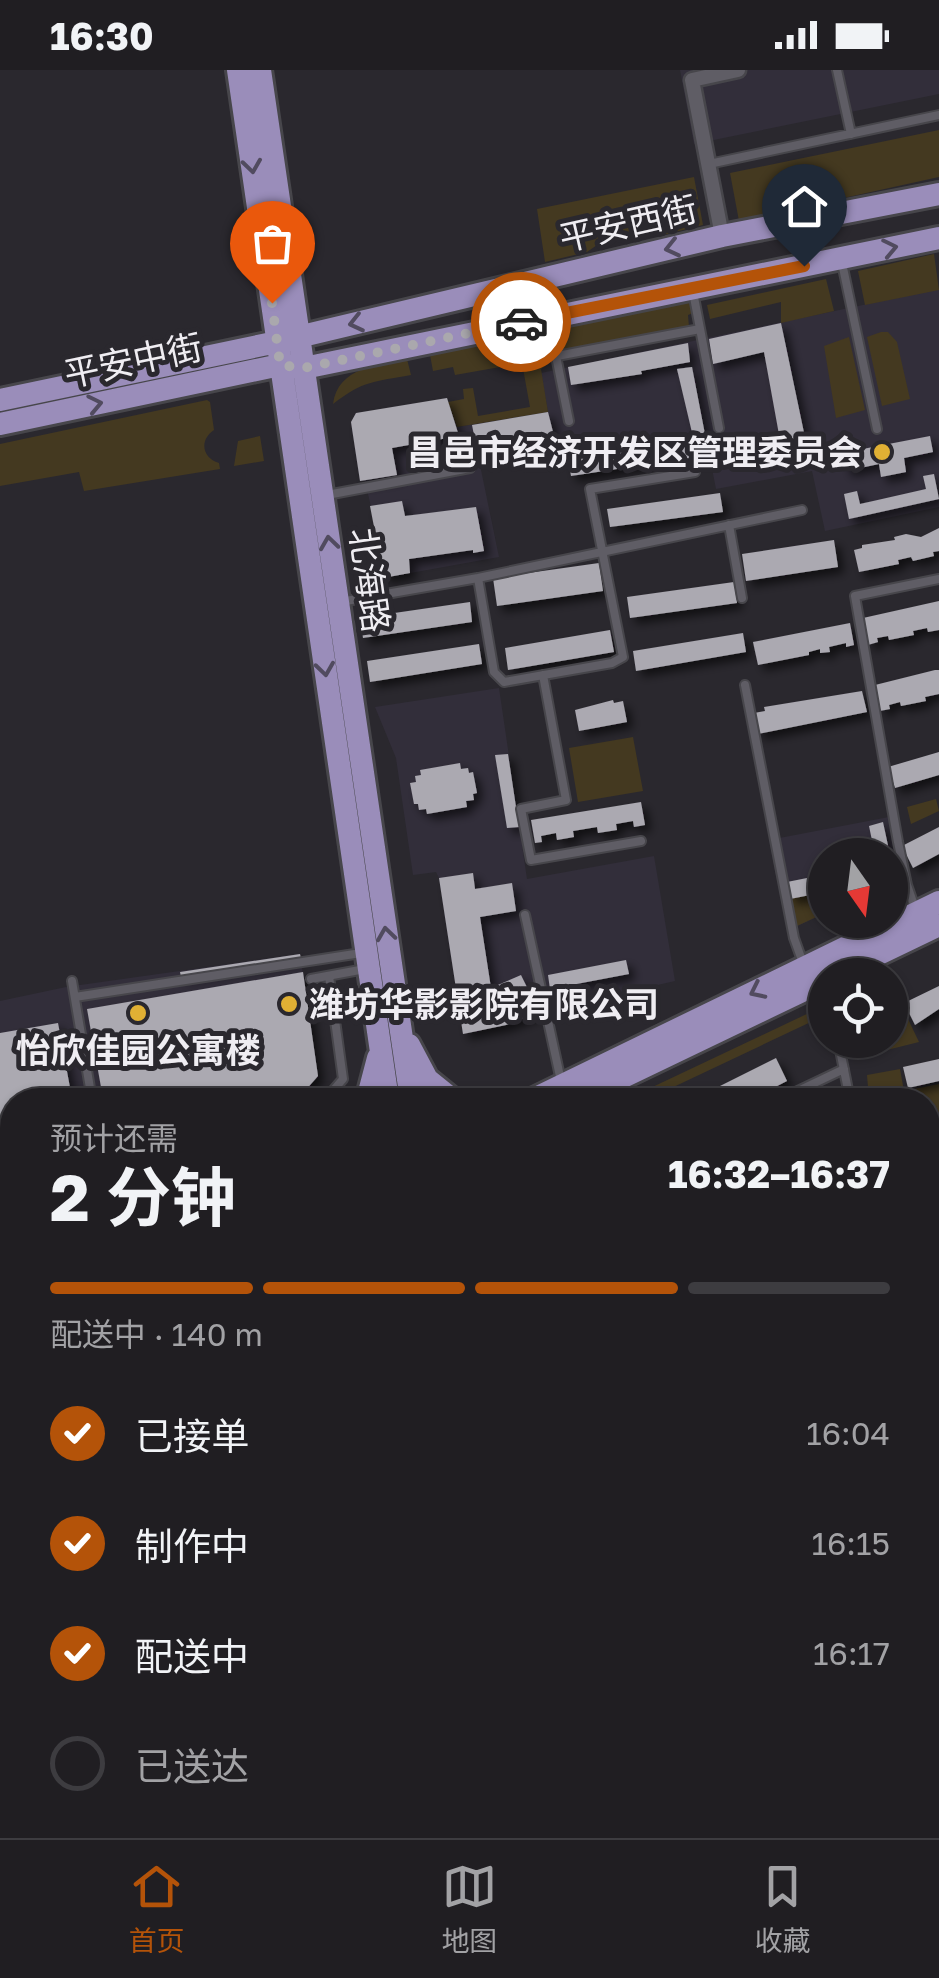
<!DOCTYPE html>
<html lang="zh">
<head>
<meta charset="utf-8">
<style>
	body { margin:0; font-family:"Golos Text","Noto Sans SC",sans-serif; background:#2d2b2f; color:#f1f3f6; height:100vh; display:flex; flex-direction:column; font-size:38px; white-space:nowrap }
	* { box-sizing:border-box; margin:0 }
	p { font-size:32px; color:#a2a2a5 }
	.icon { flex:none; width:55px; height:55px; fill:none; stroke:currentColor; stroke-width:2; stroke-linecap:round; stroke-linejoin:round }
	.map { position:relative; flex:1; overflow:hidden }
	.drawer { position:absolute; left:0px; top:1018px; width:940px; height:752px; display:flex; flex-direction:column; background:#201e22; border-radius:40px 40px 0 0; box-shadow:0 2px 8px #0004,0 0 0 2px #3d3c40 }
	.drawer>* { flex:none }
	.needle { width:65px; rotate:166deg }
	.fabs { position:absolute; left:808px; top:768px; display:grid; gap:20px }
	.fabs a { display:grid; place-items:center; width:100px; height:100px; border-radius:50%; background:#201e22; box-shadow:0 2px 8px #0004,0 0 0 2px #3d3c40; font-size:50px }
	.pin { position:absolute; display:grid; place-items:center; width:85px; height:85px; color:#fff; margin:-102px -42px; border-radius:50% 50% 50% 0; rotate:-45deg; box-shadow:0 0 10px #0007 }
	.pin .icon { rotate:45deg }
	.courier { position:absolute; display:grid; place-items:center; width:100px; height:100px; margin:-50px; border:8px solid #b45309; border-radius:50%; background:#fff; color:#222; box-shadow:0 2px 12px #0007 }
	.headline em { font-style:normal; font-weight:700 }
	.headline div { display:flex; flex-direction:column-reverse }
	.headline { display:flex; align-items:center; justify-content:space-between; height:170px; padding:0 50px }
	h1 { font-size:65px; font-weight:700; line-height:75px }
	.bar { display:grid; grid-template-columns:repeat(4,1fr); gap:15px 10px; align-content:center; height:120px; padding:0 50px }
	.bar i { height:12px; border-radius:8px; background:#3d3c40 }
	.bar .active { background:#b45309 }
	.bar p { grid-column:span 4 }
	ol { padding:0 50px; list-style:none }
	li { display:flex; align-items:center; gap:30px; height:110px }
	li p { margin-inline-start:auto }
	li .icon { padding:10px; border-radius:50%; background:#b45309; color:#fff; stroke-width:4 }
	li:last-child { color:#a2a2a5 }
	li i { width:55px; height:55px; border:5px solid #3d3c40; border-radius:50% }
	.status { display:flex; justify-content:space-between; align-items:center; height:70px; padding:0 50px; background:#201e22; direction:ltr }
	.status svg { height:28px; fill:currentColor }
	.menu { display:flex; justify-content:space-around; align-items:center; height:140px; border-top:2px solid #3d3c40; background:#201e22; font-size:28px; color:#a2a2a5 }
	.menu a { display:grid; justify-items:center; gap:5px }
	.menu .active { color:#b45309 }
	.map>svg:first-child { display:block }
</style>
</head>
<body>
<div class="status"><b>16:30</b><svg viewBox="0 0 49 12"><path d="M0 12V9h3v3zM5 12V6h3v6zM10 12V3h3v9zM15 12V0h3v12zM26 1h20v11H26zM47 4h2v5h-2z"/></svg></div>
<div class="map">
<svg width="939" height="1768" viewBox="0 0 939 1768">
	<defs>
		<filter id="shadow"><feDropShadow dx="6" dy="6" stdDeviation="5" flood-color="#0009"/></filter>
	</defs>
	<rect width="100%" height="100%" fill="#2a282e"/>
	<path fill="#322e3a" d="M680,0H939V24L694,74Z
		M939,219V437L825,461L812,401L716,419L706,368L568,389L566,378L480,395L499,487L383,508L378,467L365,411H360L351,352L356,343L453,339L457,357L548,342L541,303Z
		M499,618L527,809L654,786L675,911L539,942L506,955L463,964L439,808L436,802L413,805L396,688L375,637Z
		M889,747L901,807L890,812V785H825V843L787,861L769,770Z
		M300,884L318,1006L12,1030V1099L0,1102V931L66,917Z"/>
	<path fill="#443920" d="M939,60V107L739,151L730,103Z
		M694,107L703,155L663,165L645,160L607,168L587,182L545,192L537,139Z
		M934,184L939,220L865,235L858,201Z
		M826,209L834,241L781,253V232L710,249L707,235Z
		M689,230L693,243L688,245L689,257L563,282L557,259Z
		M543,262L548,294L541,299L548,342L457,357L448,332L464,329L463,319L473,318L478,346L530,337L522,293L455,305L453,297L433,301L430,285Z
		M881,262H888L897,272L910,329L882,336L867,267Z
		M849,267L865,340L836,348L824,276Z
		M407,289L411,305C374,312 364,310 333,334C338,297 378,295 407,289Z
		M207,330L210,332L214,360C199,370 202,388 219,393L220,399L84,421L79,402L0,416V374Z
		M260,366L264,391L234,396L238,371Z
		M633,667L643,721L578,732L569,678Z
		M936,729L939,741L911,754L907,737Z
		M820,823L822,832H825V843L797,856L790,829Z
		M898,928L919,972L879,982L871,970H890V932Z
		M811,942L815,950L646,1030H625Z
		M900,999L904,1021L939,1014V1047L928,1050V1030H869L867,1005Z
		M12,1226V1265L0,1271V1229Z
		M29,1758H69L72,1768H3Z
		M742,1758H835V1759L786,1768H744Z"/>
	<path fill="#aba9b1" filter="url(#shadow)" d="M781,253L807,377L782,381L764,282L713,294L709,269Z
		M688,273L690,292L641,301L642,304L571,315L568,297Z
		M692,297L709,385L571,406L568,389L583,387L580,368L599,364L603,384L694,371L677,299Z
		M447,328L459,366L392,378L397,405L360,411L351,352L356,343Z
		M548,342L554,366L477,380L472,355Z
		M930,366L933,382L904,388L906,402L881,407L879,394L846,401L842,383Z
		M934,404L939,429L849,449L844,424L857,421L860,434L926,419L923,406Z
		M720,423L723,442L610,457L607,439Z
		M402,431L405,446L476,437L484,481L473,483V480L409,489L410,503L383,508L379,476L384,475L383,465L376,467L370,436Z
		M939,458V481L933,482L934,486L913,491L911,487L898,490L899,494L859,502L854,480L862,478V475L895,470L894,467L906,464L921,467Z
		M834,470L838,497L746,511L742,484Z
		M599,493L603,521L497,536L493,508Z
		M734,512L737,533L630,548L627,527Z
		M939,531V560L928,562L927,558L913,561L914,565L889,570L888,566L877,568L878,572L868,575L863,548Z
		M470,532L472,552L363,568L360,548Z
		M850,553L854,575L846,577V573L829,577L830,582L820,583V579L809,582V585L758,595L753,572Z
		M610,560L614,582L508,600L505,578Z
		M743,563L746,582L636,601L633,581Z
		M479,574L482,594L370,612L367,591Z
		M935,600H939V624L925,627L926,631L901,636L900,632L889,635L890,639L880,641L875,615Z
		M862,621L867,642L758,664L754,643L765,641L764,637Z
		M613,630L614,633L623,631L627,652L579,661L575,640Z
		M939,682V705L895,718L888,697Z
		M508,684L519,757L507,758L495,685Z
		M460,693L461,699L468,698L469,703L473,702L477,723L473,724L474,730L466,731L467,737L427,744L426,739L419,740L418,734H414L410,713L416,712L415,706L421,705L420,700Z
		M641,732L645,755L634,757L633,751L616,754L617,760L598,763L597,757L573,761L574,767L557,770L556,763L541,766L542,772L535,773L531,750Z
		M883,752L890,785H875L869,756Z
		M939,757V784L913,798L902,776Z
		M825,801V837L820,823L790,829L787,812L817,806V802Z
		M473,803L475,819L512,813L516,841L480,847L491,918L521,905L539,942L506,955L463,964L439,808Z
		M300,884L301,888L181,907L180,902Z
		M626,890L629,904L550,919L548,905Z
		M303,902L318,1006L297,1030H12V1099L0,1102V963L58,953L71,1023L101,1017L87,939Z
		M939,916V939L915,955L904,933Z
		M776,988L787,1011L750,1030H692Z
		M939,989V1011L908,1018L903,997Z
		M938,1052L939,1075L928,1078V1054Z
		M939,1135V1160L928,1162V1138Z
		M939,1182V1207L928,1209V1184Z
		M938,1226L939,1251L928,1253V1229Z
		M939,1274V1299L928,1301V1276Z
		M939,1356V1381L928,1383V1359Z
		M0,1397L10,1429L0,1431Z
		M939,1403V1427L932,1429L928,1405Z
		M10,1477L12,1505L8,1506L6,1501L0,1503V1480Z
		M12,1556V1585L0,1589V1560Z
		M12,1634V1663L0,1667V1638Z
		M12,1718V1746L0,1750V1722Z
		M110,1758H157L159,1768H113Z
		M187,1758H261L262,1759L216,1768H193Z
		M351,1758H421L422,1760L353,1768Z
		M917,1761L918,1765L939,1761V1768H899V1765Z"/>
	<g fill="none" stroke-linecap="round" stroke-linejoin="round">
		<g stroke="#47464b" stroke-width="12">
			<path id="lane" d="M837,0L851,64
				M709,94L939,45
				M842,193L877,359
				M693,222L719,358
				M549,251L569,351
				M557,286L700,259
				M327,425L470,398
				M729,455L742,528
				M478,508L494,602L504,612L612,593L623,587L590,419L695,402
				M340,532L478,508L802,440
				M543,605L566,730L521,739L531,790L641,771
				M745,615L794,868L803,893
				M915,838L907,815L898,772L855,526L939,509
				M525,845L561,1011
				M311,909L365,899
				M72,911L92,1030
				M75,927L361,883
				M838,970L850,1030
				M325,1030L343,1009L329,906
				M779,1030L844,999
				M928,1088L939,1086
				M928,1095L933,1124
				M928,1170L939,1168
				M928,1216L939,1214
				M928,1263L939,1261
				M928,1308L939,1306
				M928,1345L939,1343
				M928,1392L939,1390
				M928,1437L939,1435
				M928,1450L937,1500L928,1502
				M0,1517L12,1513
				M0,1550L12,1546
				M0,1607L12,1603
				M0,1675L12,1671
				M0,1758L12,1754
				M98,1758L100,1768
				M177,1758L179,1768
				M281,1758L282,1768"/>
		</g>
		<g stroke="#47464b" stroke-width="19">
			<path id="street" d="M722,166L692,10L738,0
				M0,1345L12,1401
				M931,1580L939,1626"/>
		</g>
		<g stroke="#47464b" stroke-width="25">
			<path id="secondary" d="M0,1292L12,1285
				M928,1581L939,1578"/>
		</g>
		<g stroke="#47464b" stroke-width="28">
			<path id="primary" d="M238,0L388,1030
				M260,0L411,1030
				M0,330L277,272L722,166L939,124
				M0,354L280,295L304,298L939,168
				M835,905L939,855
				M409,975L427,1009L453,1030
				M367,1030L378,988
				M532,1030L939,832
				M575,1030L825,910
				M0,1182L12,1180
				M0,1204L12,1201
				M494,1758L495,1768
				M516,1758L517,1768"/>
		</g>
		<use href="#lane" stroke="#5f5d65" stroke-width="8"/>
		<use href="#street" stroke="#5f5d65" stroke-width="14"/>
		<use href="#secondary" stroke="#5f5d65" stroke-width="20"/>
		<use href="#primary" stroke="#9a8dba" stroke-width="22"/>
	</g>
	<defs><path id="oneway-chevron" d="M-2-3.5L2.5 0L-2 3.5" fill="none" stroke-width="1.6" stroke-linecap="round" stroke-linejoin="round" transform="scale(2.5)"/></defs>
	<g stroke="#514b5f">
		<use href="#oneway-chevron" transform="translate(252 96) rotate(82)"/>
		<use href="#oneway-chevron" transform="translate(672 178) rotate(167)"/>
		<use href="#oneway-chevron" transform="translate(890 178) rotate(-12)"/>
		<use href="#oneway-chevron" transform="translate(356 253) rotate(167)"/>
		<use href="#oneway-chevron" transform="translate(95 334) rotate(-12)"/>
		<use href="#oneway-chevron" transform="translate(329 473) rotate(-98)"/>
		<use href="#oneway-chevron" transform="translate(325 599) rotate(82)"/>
		<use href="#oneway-chevron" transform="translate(386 864) rotate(-98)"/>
		<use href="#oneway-chevron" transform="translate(757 921) rotate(154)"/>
	</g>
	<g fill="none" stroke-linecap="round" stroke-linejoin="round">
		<path stroke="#aaa8ad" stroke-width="10" stroke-dasharray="0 18" d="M272,233L280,295L304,298L521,252"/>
		<path stroke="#b45309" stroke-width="12" d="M521,252L804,196"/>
	</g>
	<g fill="#e0b034" stroke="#2a282e" stroke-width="4">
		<circle cx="882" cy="382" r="10"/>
		<circle cx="289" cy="934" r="10"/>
		<circle cx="138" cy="943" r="10"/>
	</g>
	<g text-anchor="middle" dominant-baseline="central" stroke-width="10" stroke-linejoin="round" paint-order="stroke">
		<g font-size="35" fill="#efedf2" stroke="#2a282e">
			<text transform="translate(628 153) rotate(-13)">平安西街</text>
			<text transform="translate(133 290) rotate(-12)">平安中街</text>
			<text transform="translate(370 510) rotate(82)">北海路</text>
		</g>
		<g font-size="35" font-weight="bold" fill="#efedf2" stroke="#2a282e" text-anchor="end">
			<text x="862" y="382">昌邑市经济开发区管理委员会</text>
			<text x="309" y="934" text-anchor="start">潍坊华影影院有限公司</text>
			<text x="138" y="980" text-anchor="middle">怡欣佳园公寓楼</text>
		</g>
	</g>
</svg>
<div class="fabs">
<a><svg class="needle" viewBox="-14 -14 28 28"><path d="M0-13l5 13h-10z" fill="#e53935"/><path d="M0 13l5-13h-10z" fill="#a2a2a5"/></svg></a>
<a><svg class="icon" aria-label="locate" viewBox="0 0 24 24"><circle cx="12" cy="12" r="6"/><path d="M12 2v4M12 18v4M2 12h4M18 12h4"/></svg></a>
</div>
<div class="pin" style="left:272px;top:233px;background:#ea580c"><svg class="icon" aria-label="bag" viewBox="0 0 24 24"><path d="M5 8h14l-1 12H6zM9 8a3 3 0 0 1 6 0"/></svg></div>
<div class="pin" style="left:804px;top:196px;background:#1f2937"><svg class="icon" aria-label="home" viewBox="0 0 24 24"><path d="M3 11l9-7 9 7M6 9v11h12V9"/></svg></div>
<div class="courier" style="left:521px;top:252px"><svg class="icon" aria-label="car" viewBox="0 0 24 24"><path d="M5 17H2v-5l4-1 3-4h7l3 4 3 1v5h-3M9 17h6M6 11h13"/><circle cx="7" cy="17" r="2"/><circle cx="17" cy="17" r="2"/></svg></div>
<section class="drawer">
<div class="headline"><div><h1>2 分钟</h1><p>预计还需</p></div><em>16:32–16:37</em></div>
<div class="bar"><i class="active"></i><i class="active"></i><i class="active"></i><i></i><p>配送中 · 140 m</p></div>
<ol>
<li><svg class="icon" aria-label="check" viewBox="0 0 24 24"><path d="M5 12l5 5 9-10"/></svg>已接单<p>16:04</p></li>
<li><svg class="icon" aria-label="check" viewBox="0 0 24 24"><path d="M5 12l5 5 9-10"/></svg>制作中<p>16:15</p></li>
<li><svg class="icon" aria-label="check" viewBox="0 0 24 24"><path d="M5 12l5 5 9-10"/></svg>配送中<p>16:17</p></li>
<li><i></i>已送达</li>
</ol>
</section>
</div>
<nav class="menu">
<a class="active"><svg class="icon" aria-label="home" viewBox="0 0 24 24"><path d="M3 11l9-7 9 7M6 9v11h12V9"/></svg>首页</a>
<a><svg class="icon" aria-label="map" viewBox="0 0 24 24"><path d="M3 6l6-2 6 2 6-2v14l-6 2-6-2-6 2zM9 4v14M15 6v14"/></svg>地图</a>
<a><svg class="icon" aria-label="saved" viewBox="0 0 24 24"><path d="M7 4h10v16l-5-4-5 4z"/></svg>收藏</a>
</nav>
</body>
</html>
